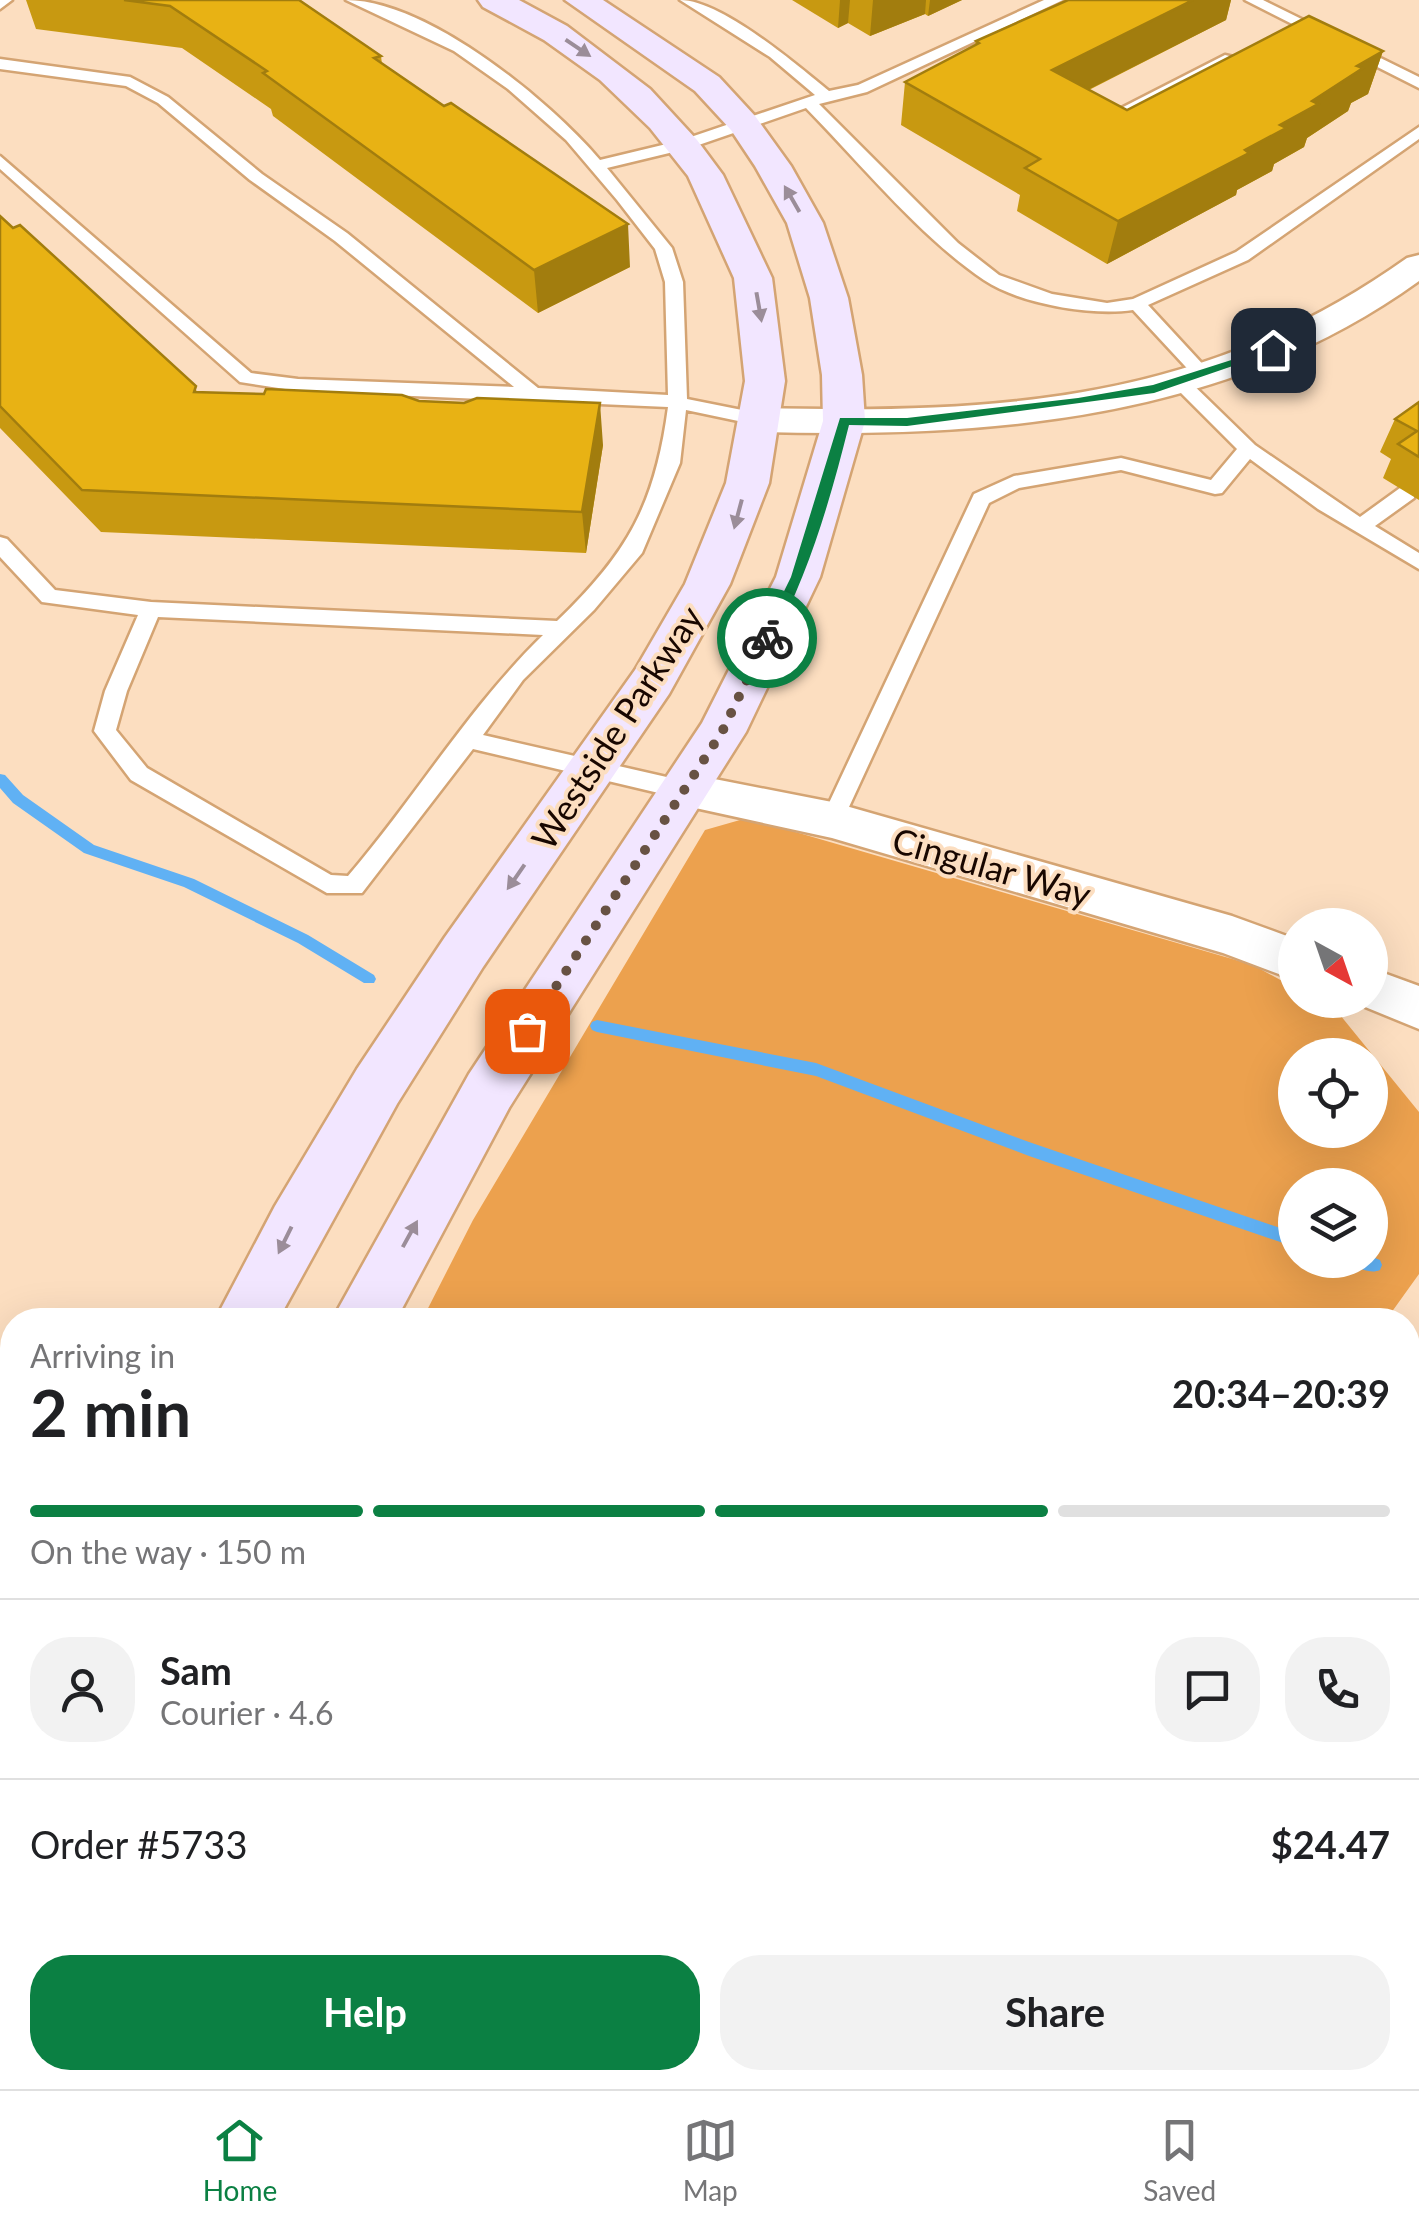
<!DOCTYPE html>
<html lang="en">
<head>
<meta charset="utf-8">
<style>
	body { margin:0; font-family:Lato,sans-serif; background:#f2f2f2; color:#202124; height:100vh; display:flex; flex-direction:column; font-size:38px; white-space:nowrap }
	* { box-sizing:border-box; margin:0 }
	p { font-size:32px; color:#757577 }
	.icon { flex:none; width:55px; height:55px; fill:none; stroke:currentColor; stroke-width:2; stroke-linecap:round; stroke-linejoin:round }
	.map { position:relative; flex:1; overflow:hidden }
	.drawer { position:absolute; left:0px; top:1308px; width:1420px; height:782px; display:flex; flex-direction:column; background:#fff; border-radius:40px 40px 0 0; box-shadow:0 10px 40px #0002 }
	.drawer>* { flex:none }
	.needle { width:65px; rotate:140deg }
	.fabs { position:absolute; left:1278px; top:908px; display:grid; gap:20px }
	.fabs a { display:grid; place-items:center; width:110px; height:110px; border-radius:50%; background:#fff; box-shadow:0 10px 40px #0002; font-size:50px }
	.pin { position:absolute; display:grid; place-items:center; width:85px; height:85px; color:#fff; margin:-42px; border-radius:20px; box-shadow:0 5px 15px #0006 }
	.courier { position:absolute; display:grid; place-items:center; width:100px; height:100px; margin:-50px; border:8px solid #0b8043; border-radius:50%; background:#fff; color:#222; box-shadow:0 2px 12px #0007 }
	.overview em { font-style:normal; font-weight:700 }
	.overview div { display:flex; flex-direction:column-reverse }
	.overview { display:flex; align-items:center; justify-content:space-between; height:170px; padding:0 30px }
	h1 { font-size:65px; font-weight:700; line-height:75px }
	.bar { display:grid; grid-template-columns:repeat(4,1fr); gap:15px 10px; align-content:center; height:120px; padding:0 30px }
	.bar i { height:12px; border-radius:8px; background:#e0e0e0 }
	.bar .selected { background:#0b8043 }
	.bar p { grid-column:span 4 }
	.line { display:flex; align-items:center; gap:25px; padding:0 30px; border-top:2px solid #e0e0e0 }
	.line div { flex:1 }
	.round { display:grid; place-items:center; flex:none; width:105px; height:105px; border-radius:40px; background:#f2f2f2 }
	.button { display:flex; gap:20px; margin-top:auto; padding:20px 30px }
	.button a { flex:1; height:115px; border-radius:40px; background:#0b8043; color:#fff; font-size:40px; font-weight:700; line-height:115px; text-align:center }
	.button a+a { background:#f2f2f2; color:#202124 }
	.dock { display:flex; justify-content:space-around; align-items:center; height:140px; border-top:2px solid #e0e0e0; background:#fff; font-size:28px; color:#757577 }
	.dock a { display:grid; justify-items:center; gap:5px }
	.dock .selected { color:#0b8043 }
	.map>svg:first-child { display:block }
</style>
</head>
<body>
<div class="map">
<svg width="1419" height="2089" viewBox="0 0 1419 2089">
	<rect width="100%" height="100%" fill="#fcdec0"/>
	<path fill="#eca14e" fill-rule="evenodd" d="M747,818L1253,965L1295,988V1000H1318L1336,1010L1419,1112V1274L1386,1320H422L473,1220L705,830ZM1295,1055H1370V1130H1295ZM1295,1185H1370V1260H1295Z"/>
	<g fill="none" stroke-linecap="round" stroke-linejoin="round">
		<path fill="#60b1f4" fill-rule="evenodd" d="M0,774L5,775L23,795L94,845L194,879L308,935L374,975L376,979L374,983H364L298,943L184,887L84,853L13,803L0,788Z
			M597,1020L816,1063L1029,1142L1295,1233V1247L1029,1156L816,1076L597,1032L592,1030L590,1026L592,1022Z
			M1370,1256L1380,1260L1382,1265L1380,1270C1371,1274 1361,1269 1352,1265L1350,1260H1370Z"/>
		<g stroke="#d4a473" stroke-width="5">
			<path id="lane" d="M0,0H12L0,9Z
				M346,0C427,0 549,100 600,160L679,141L815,95L770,57L680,0C721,0 796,64 829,91L858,85L1044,0H1063L867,92L819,104L958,243L999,275L1052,294L1107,303L1133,299L1236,252L1419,127V139L1248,260L1148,305L1209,371V379H1197L1133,310C1091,316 1020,304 984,280C919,236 861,164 806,108L690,148L607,168L672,248L683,282L687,399L762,414L771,420L762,426L686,410L680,463L642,553L594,610L523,680L483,735L684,781L695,790L684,799L473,749L362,893H327L131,780L94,731L105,691L138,615L42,602L0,557V537L7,539L55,590L151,602L557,621C628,553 655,504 668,407L298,391L240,382L0,169V156L251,373L298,379L514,387L335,241L250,180L158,103L126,86L0,69V59L130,77L168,97L262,174L347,233L538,388L668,395L665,282L655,249L617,200L566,140L508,89L454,51ZM158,617L543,635C469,707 415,798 348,876L331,875L147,768L116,730L127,691Z
				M1245,0H1263L1419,77V88Z
				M1225,55L1238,58L1102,128L1088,125Z
				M1179,375L1185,377L1255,445L1360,517L1400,488H1414V498L1375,526L1419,553V569L1318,509L1250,459L1222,493L1215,494L1121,470L1019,488L989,503L843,820L840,826H824L821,820L974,494L1014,476L1121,458L1211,480L1237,449L1173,385V377Z
				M0,1475L12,1478V1508L0,1505Z
				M1408,1613L1419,1617V1647L1408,1643Z"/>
		</g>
		<g stroke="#d4a473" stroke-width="5">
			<path id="street" d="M1419,255V281C1227,420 991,438 762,432L749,429L743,420L749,411L762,408C1001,414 1205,402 1407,258Z
				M684,773L832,802L1232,916L1295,939V980L1223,953L832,838L668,802L662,790L668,778Z
				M1370,968L1419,986V1029L1353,1002L1370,1000Z"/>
		</g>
		<g stroke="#d4a473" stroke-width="5">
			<path id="secondary" d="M478,0H519L567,26L650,89L697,140L723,175L772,278L785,381L769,483L730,584L669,694L483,967L397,1104L278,1320H215L275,1206L357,1069L445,937L635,670L685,584L726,483L745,381L734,278L688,176L650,128L600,80L544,40L483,7Z
				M565,0H603L719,77L755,116L791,166L823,223L848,298L862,375L865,421L820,577L746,732L509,1108L396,1320H332L469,1074L702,723L776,577L823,421L822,375L810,298L787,223L755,166L731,130L695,91Z
				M12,1901V2030L0,2035V1906Z
				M85,2078H163L161,2089H83Z"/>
		</g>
		<use href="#lane" fill="#fff" fill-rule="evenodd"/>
		<use href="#street" fill="#fff" fill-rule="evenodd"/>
		<use href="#secondary" fill="#f2e6ff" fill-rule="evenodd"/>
	</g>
	<path fill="#c89911" d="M26,0H299L381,56L382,64L630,267L538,313L273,116L271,109L182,48L36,29Z
		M792,0H962L928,16L925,14L870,36L848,23L838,28Z
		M1068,0H1231L1226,20L1089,90L1127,110L1383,51L1368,94L1351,103L1348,111L1307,138L1304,147L1274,164L1272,171L1237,190L1236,195L1107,264L1017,211L1020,195L901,125L905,82L975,45L976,41Z
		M0,216L198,392L419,401L603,445L586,553L101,532L0,428Z
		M1419,402V500L1383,478L1391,459L1380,452L1395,419Z"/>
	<path fill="#a27d0e" d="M840,0H850L848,23L838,28Z
		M873,0H926L925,14L870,36Z
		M930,0H962L928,16Z
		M1193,0H1231L1226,20L1044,112L1052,70Z
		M1383,51L1368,94L1351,103L1348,111L1307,138L1304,147L1274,164L1272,171L1237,190L1236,195L1107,264L1118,221L1245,150L1357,66Z
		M628,224L630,267L538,313L534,270Z
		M600,403L603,445L586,553L582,512Z"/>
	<path fill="#e8b214" stroke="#a27d0e" stroke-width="2.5" d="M124,0H299L381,56L374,58L444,106L451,103L628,224L534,270L263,73L267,71L170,6Z
		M1068,0H1193L1052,70L1127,110L1309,16L1383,51L1357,66L1363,68L1312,101L1318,104L1280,125L1286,128L1245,150L1249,153L1118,221L1025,168L1040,159L905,82L979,43L976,41Z
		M0,216L13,228L20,225L196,386L194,392L264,394L266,389L402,395L419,401L464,403L477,398L600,403L582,512L82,490L0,406Z
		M1419,402V457L1398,444L1417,431L1395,419Z"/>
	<defs><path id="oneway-solid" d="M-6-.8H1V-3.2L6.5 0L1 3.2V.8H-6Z" transform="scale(2.5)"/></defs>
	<g fill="#9b8d99">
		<use href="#oneway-solid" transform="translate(578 48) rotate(34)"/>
		<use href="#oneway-solid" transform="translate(792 199) rotate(-120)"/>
		<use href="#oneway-solid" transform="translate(759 307) rotate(80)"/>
		<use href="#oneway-solid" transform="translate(738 514) rotate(105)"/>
		<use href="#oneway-solid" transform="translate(516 877) rotate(125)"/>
		<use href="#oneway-solid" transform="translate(410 1234) rotate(-61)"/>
		<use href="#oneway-solid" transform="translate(285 1240) rotate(116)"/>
	</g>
	<path fill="#0b8043" d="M1269,348L1279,350L1154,393L907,426L849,425C830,501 809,573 772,642L761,638L791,577L840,418H907L1078,398L1153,385Z"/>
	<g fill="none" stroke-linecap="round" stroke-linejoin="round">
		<path stroke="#685243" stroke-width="10" stroke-dasharray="0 18" d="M527,1031L722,732L767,638"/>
	</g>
	<g text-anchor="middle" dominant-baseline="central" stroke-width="8" stroke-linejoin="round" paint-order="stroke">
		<g font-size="35" fill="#180700" stroke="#fcdec0">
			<text transform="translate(616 727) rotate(-57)">Westside Parkway</text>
			<text transform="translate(992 866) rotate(16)">Cingular Way</text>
		</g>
	</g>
</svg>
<div class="fabs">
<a><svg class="needle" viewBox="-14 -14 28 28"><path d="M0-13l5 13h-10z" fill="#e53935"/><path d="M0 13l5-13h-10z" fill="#757577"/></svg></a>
<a><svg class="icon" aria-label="locate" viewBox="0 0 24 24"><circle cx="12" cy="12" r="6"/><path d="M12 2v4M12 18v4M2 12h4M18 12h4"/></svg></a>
<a><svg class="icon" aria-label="layers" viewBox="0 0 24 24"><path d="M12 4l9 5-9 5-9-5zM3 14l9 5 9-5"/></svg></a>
</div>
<div class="pin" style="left:527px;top:1031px;background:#ea580c"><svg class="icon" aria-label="bag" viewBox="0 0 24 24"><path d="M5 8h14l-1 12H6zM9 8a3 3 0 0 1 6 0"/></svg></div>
<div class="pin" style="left:1273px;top:350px;background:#1f2937"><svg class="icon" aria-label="home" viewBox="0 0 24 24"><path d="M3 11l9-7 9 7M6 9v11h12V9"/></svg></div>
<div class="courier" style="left:767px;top:638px"><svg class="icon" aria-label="bike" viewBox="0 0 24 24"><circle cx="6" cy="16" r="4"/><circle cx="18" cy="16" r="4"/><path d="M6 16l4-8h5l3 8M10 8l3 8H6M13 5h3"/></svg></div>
<section class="drawer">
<div class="overview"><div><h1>2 min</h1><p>Arriving in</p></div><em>20:34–20:39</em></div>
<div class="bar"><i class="selected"></i><i class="selected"></i><i class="selected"></i><i></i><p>On the way · 150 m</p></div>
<div class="line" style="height:180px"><a class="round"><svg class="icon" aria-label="person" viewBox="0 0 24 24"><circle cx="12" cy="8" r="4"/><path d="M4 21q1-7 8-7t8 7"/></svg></a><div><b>Sam</b><p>Courier · 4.6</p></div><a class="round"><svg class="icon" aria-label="chat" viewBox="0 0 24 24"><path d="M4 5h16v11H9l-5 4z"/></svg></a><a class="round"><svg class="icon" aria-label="phone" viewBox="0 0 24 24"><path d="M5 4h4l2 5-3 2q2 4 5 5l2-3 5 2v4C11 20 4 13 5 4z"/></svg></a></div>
<div class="line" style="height:130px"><div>Order #5733</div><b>$24.47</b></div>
<div class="button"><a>Help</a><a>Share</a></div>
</section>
</div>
<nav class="dock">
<a class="selected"><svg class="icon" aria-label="home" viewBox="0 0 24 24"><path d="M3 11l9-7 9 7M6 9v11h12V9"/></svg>Home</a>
<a><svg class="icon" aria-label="map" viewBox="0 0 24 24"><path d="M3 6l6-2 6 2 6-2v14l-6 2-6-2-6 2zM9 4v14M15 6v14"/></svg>Map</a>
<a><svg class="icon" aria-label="saved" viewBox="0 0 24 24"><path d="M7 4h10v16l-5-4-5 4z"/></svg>Saved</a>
</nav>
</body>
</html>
